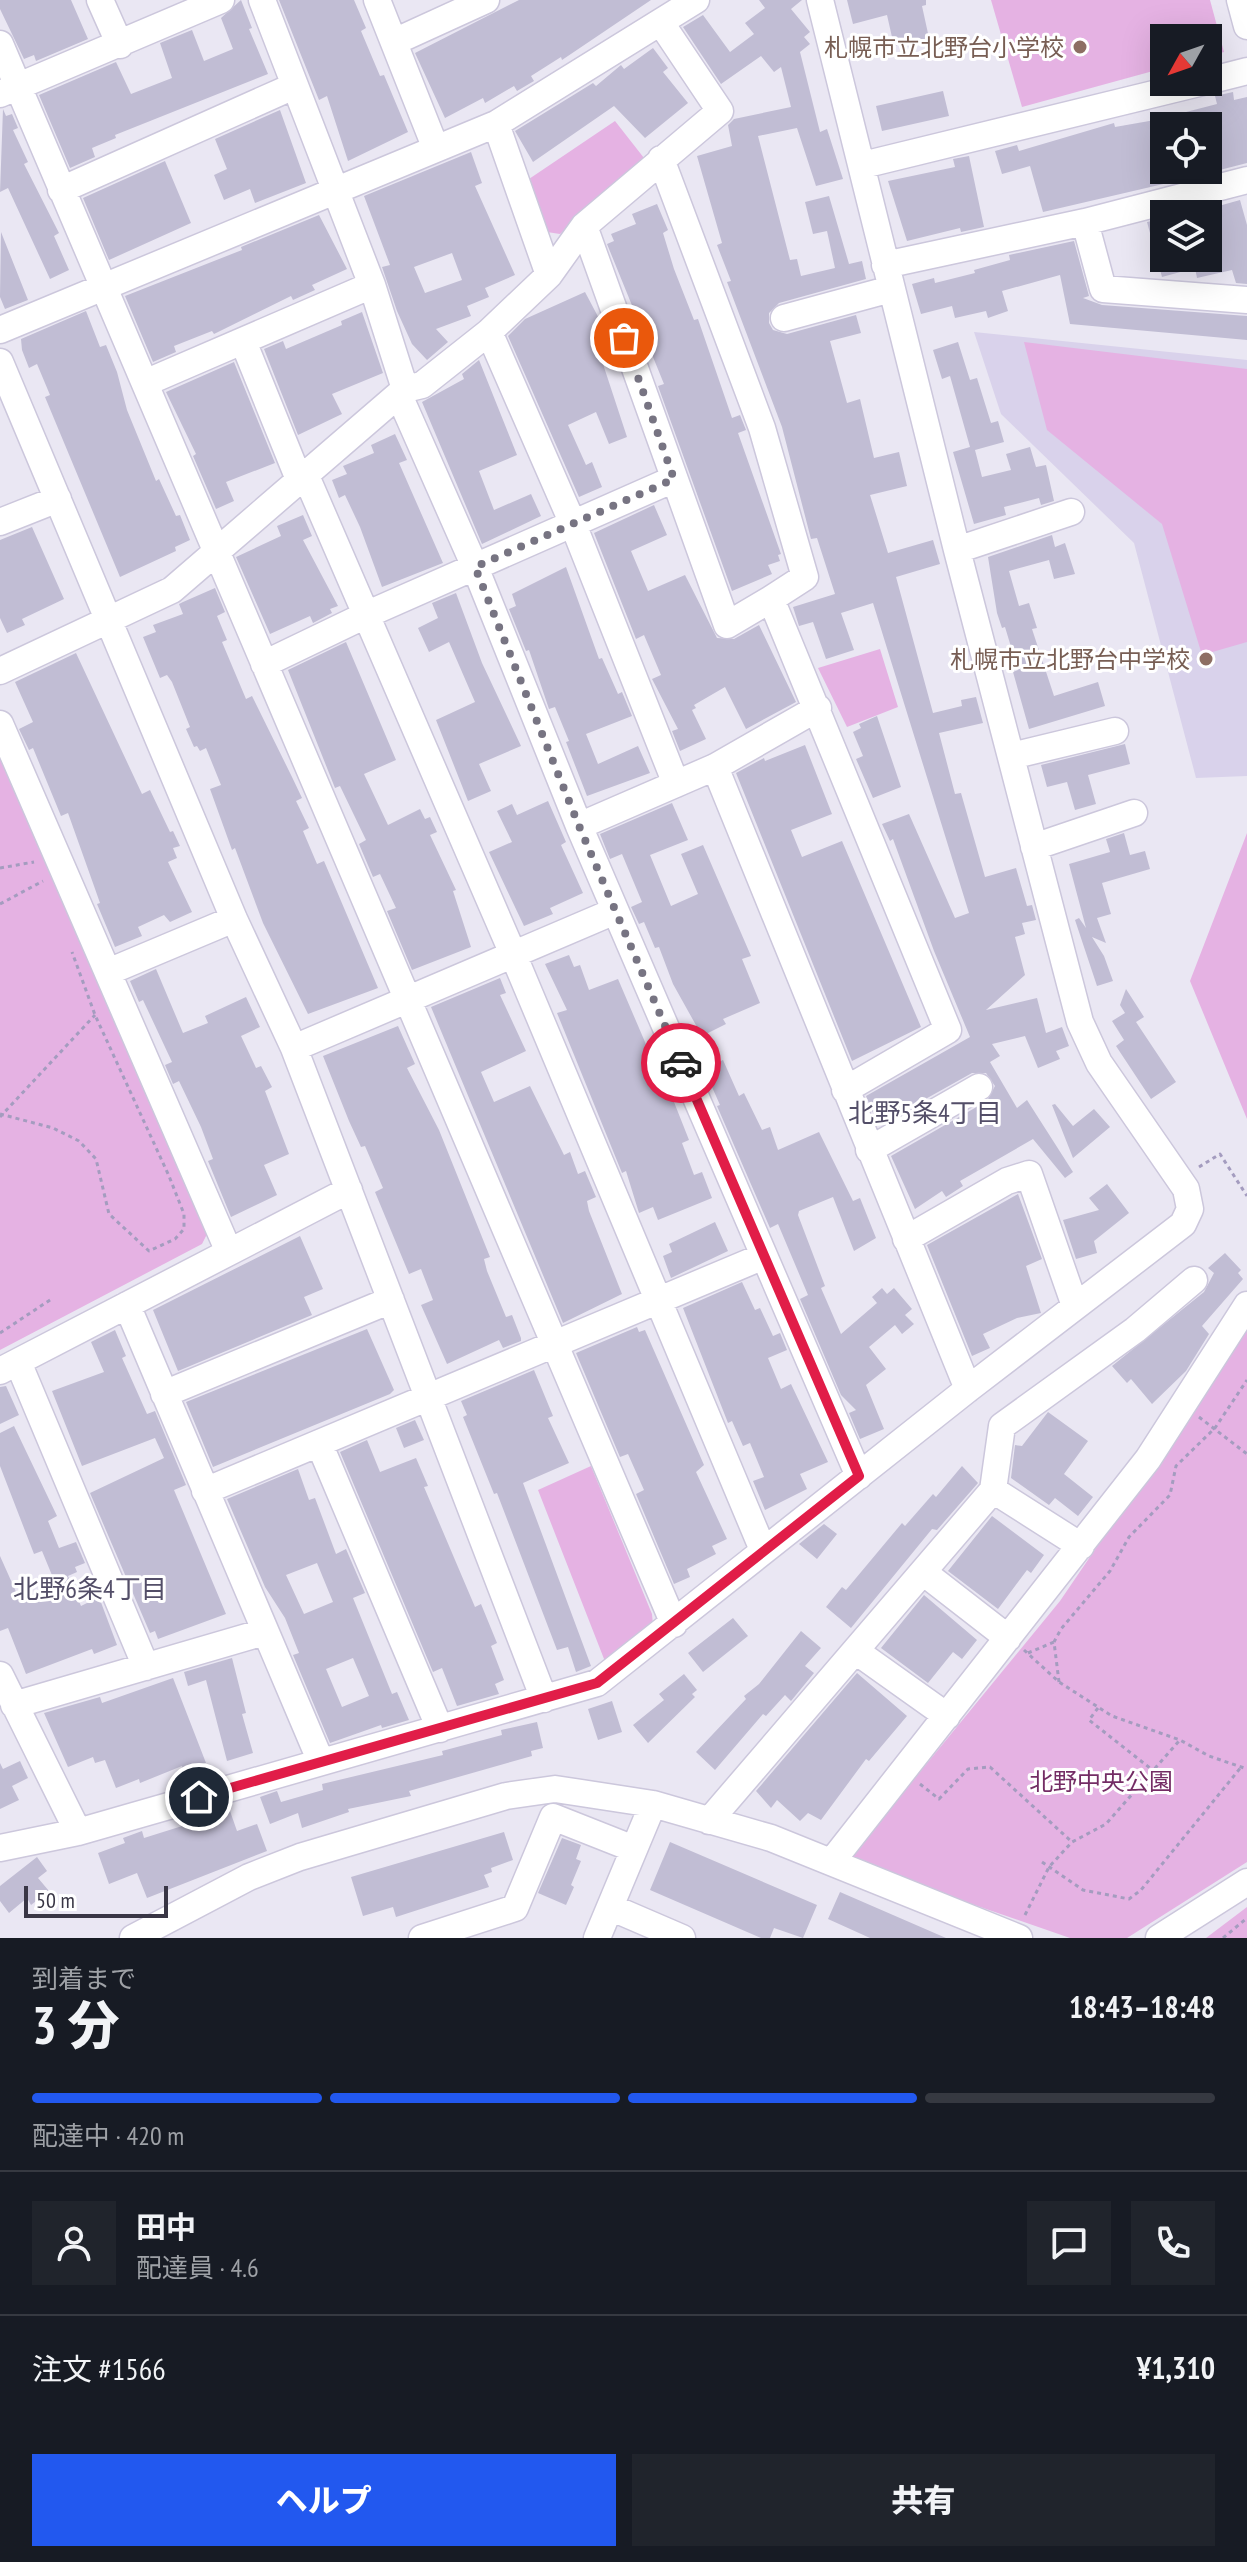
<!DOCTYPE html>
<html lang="ja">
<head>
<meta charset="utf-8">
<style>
	body { margin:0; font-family:"PT Sans Narrow","Noto Sans JP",sans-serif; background:#20242c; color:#f1f3f6; height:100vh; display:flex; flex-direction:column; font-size:30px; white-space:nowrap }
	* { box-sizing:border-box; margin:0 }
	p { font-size:26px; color:#9ea1a6 }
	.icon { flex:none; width:44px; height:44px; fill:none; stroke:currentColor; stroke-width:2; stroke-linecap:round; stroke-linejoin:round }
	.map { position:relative; height:1938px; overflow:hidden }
	.panel { display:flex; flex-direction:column; background:#171b24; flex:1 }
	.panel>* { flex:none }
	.needle { width:52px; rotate:230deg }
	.controls { position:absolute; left:1150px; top:24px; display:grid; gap:16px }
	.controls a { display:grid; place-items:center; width:72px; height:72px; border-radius:0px; background:#171b24; box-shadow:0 8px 32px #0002; font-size:40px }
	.scale { position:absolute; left:24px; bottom:20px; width:144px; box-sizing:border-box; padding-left:8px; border:4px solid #393645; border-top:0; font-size:22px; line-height:28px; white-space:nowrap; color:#393645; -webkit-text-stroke:6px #fff; paint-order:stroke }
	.pin { position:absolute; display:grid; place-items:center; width:68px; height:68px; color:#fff; margin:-34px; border:4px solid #fff; border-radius:50%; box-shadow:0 2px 8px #0007 }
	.courier { position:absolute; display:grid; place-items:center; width:80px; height:80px; margin:-40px; border:6px solid #e11d48; border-radius:50%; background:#fff; color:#222; box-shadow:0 2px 10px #0007 }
	.overview em { font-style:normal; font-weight:800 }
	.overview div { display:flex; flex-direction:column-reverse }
	.overview { display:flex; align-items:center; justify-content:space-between; height:136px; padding:0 32px }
	h1 { font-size:52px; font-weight:800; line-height:60px }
	.bar { display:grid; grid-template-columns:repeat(4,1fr); gap:12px 8px; align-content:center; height:96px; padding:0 32px }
	.bar i { height:10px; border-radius:6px; background:#363941 }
	.bar .active { background:#2258ef }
	.bar p { grid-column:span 4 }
	.line { display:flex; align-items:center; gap:20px; padding:0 32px; border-top:2px solid #363941 }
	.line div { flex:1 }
	.round { display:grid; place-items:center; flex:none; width:84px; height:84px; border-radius:0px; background:#20242c }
	.button { display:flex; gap:16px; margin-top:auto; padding:16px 32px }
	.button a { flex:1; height:92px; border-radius:0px; background:#2258ef; color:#fff; font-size:32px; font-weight:800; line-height:92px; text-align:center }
	.button a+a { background:#20242c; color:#f1f3f6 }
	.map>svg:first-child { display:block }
</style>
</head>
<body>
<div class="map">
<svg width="1247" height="1938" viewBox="0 0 1247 1938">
	<rect width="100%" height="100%" fill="#eae7f3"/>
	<path fill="#d9d2eb" d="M974,332L1247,360V776L1196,778L1134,543L1001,414Z"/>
	<path fill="#e5b2e3" d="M991,0H1210L1224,52L1208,56V38H1164V68L1022,107Z
		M615,121L644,158L639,169L560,234L547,232L529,179Z
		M1024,342L1247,369V642L1202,655L1162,524L1047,430Z
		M880,649L898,707L847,727L818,668Z
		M0,747L207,1234L202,1244L0,1350Z
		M1247,833V1119L1190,981Z
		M1247,1326V1862L1127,1938H1070L847,1861L1060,1601Z
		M591,1466L652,1614L653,1625L606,1664L538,1490Z
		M1247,1907V1938H1206Z"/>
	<path fill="#c1bdd4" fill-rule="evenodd" d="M0,0H71L88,39L36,61L34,55L24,59L0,9Z
		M241,0L252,28L249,29L268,74L115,135L116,138L92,148L95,157L70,168L39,95L116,62L131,94L172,78L160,43L192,30L204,61L233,49L221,18Z
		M279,0H354L366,28L361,31L380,76L384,75L408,132L348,161L327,96L319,100Z
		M519,0H651L562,60L561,57L531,76L534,81L517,91L514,86L485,103L483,98L445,118L415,53Z
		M759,0H802L791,9L810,32L804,37L810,44L800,52L820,132L827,129L843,179L816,186L797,128L758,136L790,260L797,259L801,276L835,268L827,231L813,234L805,202L829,196L849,264L862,261L866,279L779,303L769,313V323L773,330L787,334L856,315L861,333L830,341L847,403L860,399L874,458L899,452L907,486L870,495L888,553L933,540L940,564L896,577L933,713L962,706L961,700L976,697L983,723L939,733L955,794L961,793L985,877L1016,868L1027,906L1032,905L1036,920L1022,923L1025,934L1015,937L1025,975L986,1010L1037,998L1046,1033L1062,1027L1069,1046L1056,1051L1060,1059L1038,1068L1025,1036L992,1044L1000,1056L990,1062L1017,1108L1027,1100L1073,1172L1065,1178L1033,1139L960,1181L963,1186L946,1197L942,1191L915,1209L891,1156L987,1101L995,1086L986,1073H972L913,1106L876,1120L866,1096L970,1037L934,951L893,839L890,841L882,824L909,814L955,918L969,913L873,603L841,613L854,650L826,659L813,622L799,626L793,607L835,594L817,538L811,539L782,427L727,282L731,281L717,245L722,243L697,156L732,146L728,125L734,119L791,107L781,67L774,72L761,56L721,84L683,27L703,15L730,52L754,34L745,23L765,8Z
		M847,0H926V5L922,6L929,38L894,46L887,15L853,24Z
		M653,48L668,68L663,72L688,103L645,138L614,106L533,162L515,131L593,83L596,86L621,65L624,69Z
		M943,91L949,116L882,131L876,106Z
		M1233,92L1234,100L1247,97V163L1208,173V126H1156L1164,170H1201L1202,175L1043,212L1030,166L1002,174L995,151L1017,145L1019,151L1114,123L1115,127L1155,120L1217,104L1215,96Z
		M3,109L6,116L12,114L18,128L13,130L28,162L24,164L59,233L54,236L69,270L50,279L8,188L0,192Z
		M280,110L306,183L255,203L250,189L224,200L214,175L227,169L215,139Z
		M471,152L482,183L475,186L515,275L485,288L489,297L467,306L471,316L436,329L448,342L427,360L412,344L397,311L382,267L390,265L364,196ZM452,253L462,280L425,293L414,267Z
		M969,156L984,227L961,232L960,228L907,241L888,181L955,167L953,159Z
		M165,161L191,223L109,260L83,198Z
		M1240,200L1247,225V284L1236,283L1232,270L1197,278L1195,268L1162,277L1147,222L1164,218V258H1208V209Z
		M657,204L668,230L663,233L674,269L694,320L698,319L732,418L740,415L746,430L738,433L781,554L778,555L780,561L768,565L772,574L732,591L658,386L664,384L607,244L614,241L611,234L636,224L632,214Z
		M319,215L347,269L312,285L315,290L293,300L291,296L214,334L212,331L174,346L176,352L153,362L125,296L242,250L241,247Z
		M1,232L28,300L5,309L0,297Z
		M1074,241L1089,296L1083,298L1102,305L1247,316V340L1070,324L1060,275L1002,291L1008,311L988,318L986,311L955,318L952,306L921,314L912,284L934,278L935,283L975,273L974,270L1010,260L1009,255Z
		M585,292L603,326L597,329L610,361L603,364L627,437L609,444L596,412L568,425L586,465L592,462L602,487L579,497L508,336L525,319Z
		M86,311L100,347L106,345L117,372L127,410L156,481L159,479L176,516L180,515L190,540L175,547L176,551L120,577L45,397L50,395L37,364L29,368L22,350L21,339Z
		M362,312L383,373L332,394L342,414L298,435L264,349L283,341L286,349L342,325L341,321Z
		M958,342L970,380L977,378L991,423L998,421L1004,442L975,450L982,477L1011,470L1006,454L1030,447L1036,467L1046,465L1054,501L1041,505L1039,498L1004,507L1006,515L974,524L953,452L970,447L950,376L942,379L933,350Z
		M479,360L517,455L479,471L494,510L531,494L541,516L482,544L422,402L464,379L462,374Z
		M234,362L275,463L226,482L234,501L216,509L193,456L196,454L166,392Z
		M395,434L407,460L399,463L443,563L382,587L360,527L345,495L339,498L332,480L347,474L343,466L374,453L371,445Z
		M654,505L667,535L631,551L648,591L685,575L717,638L734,639L759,625L796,702L746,729L725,687L694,705L696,708L692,710L706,739L680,751L672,731L678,729L652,679L661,675L644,635L636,639L594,533Z
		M303,515L312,536L303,540L338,606L330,609L332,613L313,623L310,616L270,634L236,557L281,536L277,526Z
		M32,527L64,599L22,619L25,625L7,633L0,618V540Z
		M1052,535L1055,547L1065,543L1075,574L1054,579L1049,560L1009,571L1019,606L1029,603L1037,628L1032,629L1054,696L1098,682L1105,706L1029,729L1013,672L1018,670L1005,627L1002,628L997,613L988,557Z
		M566,567L599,659L602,658L618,694L622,692L632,716L586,734L598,764L638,746L650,773L587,796L566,742L569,741L555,707L549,709L529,650L526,651L509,609L516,606L512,594Z
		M215,588L225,612L217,616L227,640L222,642L246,699L252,696L292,777L302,798L296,801L309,828L303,831L317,864L324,861L378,988L308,1014L263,923L235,848L232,850L210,789L221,785L206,748L200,751L197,746L194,747L186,729L190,727L172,682L167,675L160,678L143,637L156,632L153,625L183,614L179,604L183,602Z
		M456,593L482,663L521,746L479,764L491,791L468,801L436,720L475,702L449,642L429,652L418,628L438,618L432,603Z
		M346,642L396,760L364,774L388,825L420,809L425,819L430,817L437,832L430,835L456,890L453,891L471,947L412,970L387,911L396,908L380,874L373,877L359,844L366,840L340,786L335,788L288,670Z
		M76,653L142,794L150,790L170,832L173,831L180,846L173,848L177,858L168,862L192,912L170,922L164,915L138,927L142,936L115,947L97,904L100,903L94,886L68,813L61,816L33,748L29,750L19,729L33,722L15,682Z
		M877,716L901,787L873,798L856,759L863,756L853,732L861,728L859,724Z
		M1125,744L1130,764L1088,775L1096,804L1075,810L1067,782L1047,787L1041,765Z
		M805,745L832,814L791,830L802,857L842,841L921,1027L852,1061L736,773L764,758L765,761Z
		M548,801L566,842L561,845L583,893L550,908L553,914L524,926L489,852L512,842L497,811L512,804L517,815Z
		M672,803L688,840L650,855L671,906L698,894L681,854L703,845L751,956L742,959L760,1003L723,1019L726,1024L702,1036L673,984L659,947L655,948L644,922L639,924L631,907L642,902L622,854L610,859L600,834Z
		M1124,833L1130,855L1145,851L1150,869L1102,883L1111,914L1097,918L1106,943L1092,937L1104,956L1113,981L1097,986L1075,920L1079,918L1086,928L1069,864L1110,852L1106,839Z
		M569,955L574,967L580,965L589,990L618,979L654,1063L674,1102L689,1140L682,1143L694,1175L702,1172L712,1198L658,1220L653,1207L639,1213L626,1171L622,1173L557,1013L567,1010L545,964Z
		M156,969L183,1033L208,1023L205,1016L246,997L260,1027L241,1036L256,1068L261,1066L272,1087L265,1091L289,1154L264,1165L277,1195L231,1217L208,1161L213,1159L201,1127L179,1081L173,1084L165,1065L172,1062L143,1000L139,1002L130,981Z
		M500,978L506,993L500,995L526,1051L481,1072L494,1102L530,1086L564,1155L570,1152L578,1174L585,1171L596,1197L587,1201L589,1211L622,1294L563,1323L431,1007Z
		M1126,989L1144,1017L1136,1022L1176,1082L1151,1099L1116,1046L1124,1040L1112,1021L1125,1013L1120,1005Z
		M398,1026L415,1064L407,1068L439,1130L490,1257L484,1259L487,1271L506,1317L512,1315L521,1338V1341L503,1348L499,1340L447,1364L421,1305L433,1300L421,1269L409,1274L375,1192L383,1188L365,1146L361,1147L349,1121L323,1056Z
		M723,1060L739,1096L744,1093L762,1130L770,1127L778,1150L819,1132L853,1201L860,1198L876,1238L854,1251L833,1197L799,1211L798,1215L825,1286L821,1288L841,1334L877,1303L872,1297L882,1288L887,1294L894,1288L912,1309L905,1315L914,1324L902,1334L895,1325L869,1347L886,1369L866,1385L884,1429L860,1439L849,1413L856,1410L841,1395L800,1299L808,1295L778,1224L770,1228L717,1106L720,1105L704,1069Z
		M1055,1104L1073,1126L1094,1109L1110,1127L1073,1158L1052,1105Z
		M1107,1184L1129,1213L1094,1241L1097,1253L1076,1259L1063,1220L1099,1210L1089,1198Z
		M1018,1194L1042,1259L1026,1266L1041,1313L1017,1318L983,1334L990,1348L972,1356L927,1245Z
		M715,1222L728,1251L671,1278L663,1256L672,1252L669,1244Z
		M300,1236L323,1289L304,1297L312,1315L178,1371L153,1310Z
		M1225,1253L1241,1270L1238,1273L1243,1279L1202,1326L1209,1334L1186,1371L1152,1404L1131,1379L1127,1383L1112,1366L1204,1292L1214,1273L1208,1268Z
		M742,1282L755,1310L760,1308L773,1336L780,1333L787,1350L768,1358L781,1389L791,1384L828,1462L800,1474L807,1489L765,1510L753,1481L764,1477L750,1443L743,1446L732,1421L728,1423L683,1308Z
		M637,1327L639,1332L645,1330L704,1465L696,1472L727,1539L712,1546L716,1554L687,1569L690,1577L674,1584L636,1494L644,1490L628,1454L620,1457L576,1353Z
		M367,1329L394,1390L390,1394L213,1467L186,1402Z
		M115,1330L126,1356L122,1358L147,1414L155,1411L186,1485L174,1490L226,1614L158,1639L155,1631L150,1633L90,1493L164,1458L155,1438L82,1466L52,1391L104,1372L91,1342Z
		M534,1370L553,1416L548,1418L569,1463L523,1483L591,1666L576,1672L568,1647L557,1650L497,1493L494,1494L463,1417L467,1415L461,1401Z
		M6,1386L19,1415L0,1424V1387Z
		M1048,1412L1088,1441L1064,1474L1093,1497L1078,1516L1055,1498L1049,1505L1011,1478L1015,1445L1022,1446Z
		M415,1420L424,1440L404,1448L396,1428Z
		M14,1426L57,1516L48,1521L59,1548L76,1542L85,1563L75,1567L77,1572L68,1576L81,1606L99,1597L117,1645L94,1654L92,1649L26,1674L8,1628L0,1631V1556L21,1603L56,1585L42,1551L34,1554L0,1466V1433Z
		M367,1440L380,1472L416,1458L428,1486L424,1487L475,1607L481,1604L497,1643L491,1646L504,1680L495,1684L499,1694L457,1706L442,1668L433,1672L340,1452Z
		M962,1466L978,1483L937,1530L932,1529L851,1628L826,1607L842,1587L846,1590L902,1523L905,1526L933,1494L936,1497Z
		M298,1469L309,1500L315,1498L336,1554L346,1549L365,1593L353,1598L392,1694L397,1692L409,1720L382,1728L381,1725L330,1743L293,1655L299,1653L285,1618L265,1587L227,1499ZM317,1563L333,1602L304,1614L286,1575ZM353,1658L369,1696L342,1707L326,1669Z
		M992,1516L1044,1555L1031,1573L1027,1570L998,1609L948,1571Z
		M824,1524L837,1534L817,1559L799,1544Z
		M924,1595L977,1640L962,1659L953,1652L928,1683L881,1648Z
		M733,1618L748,1636L703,1672L688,1653Z
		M801,1631L821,1648L805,1666L814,1673L791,1701L785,1695L766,1716L763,1714L715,1770L696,1752L746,1699L744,1696L759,1684Z
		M232,1658L246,1713L242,1714L253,1753L227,1761L206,1680L188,1686L184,1672Z
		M857,1673L907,1716L869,1761L866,1759L821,1820L808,1813L800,1821L777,1800L771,1808L756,1791Z
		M684,1674L697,1690L692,1694L695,1697L648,1743L633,1725L664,1700L659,1694Z
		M173,1678L206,1763L184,1772L182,1766L140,1783L139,1779L116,1788L105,1760L95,1763L93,1757L68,1767L44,1713L100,1697L102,1703Z
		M612,1701L622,1732L598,1740L588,1709Z
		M537,1722L543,1748L531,1751L532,1756L409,1791L411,1796L348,1809L349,1812L302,1828L298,1813L270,1824L260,1797L277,1791L281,1802L323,1790L322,1784L443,1755L442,1751L502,1735L501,1730Z
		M20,1761L28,1778L12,1786L19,1800L0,1809V1763L3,1769Z
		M230,1811L237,1831L257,1824L267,1851L147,1898L137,1873L109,1884L98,1853L125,1843L123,1838L142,1831L144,1838Z
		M504,1832L513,1860L491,1868L492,1872L484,1875L489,1887L396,1917L393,1907L363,1916L351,1877Z
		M562,1838L581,1845L576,1859L581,1861L571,1885L574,1887L566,1905L538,1893Z
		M670,1842L817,1905L803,1938L774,1928L770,1938H761L650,1890Z
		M37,1857L47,1871L38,1878L49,1891L31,1905L27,1898L9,1913L0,1901V1886Z
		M840,1892L946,1938H870L828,1919Z"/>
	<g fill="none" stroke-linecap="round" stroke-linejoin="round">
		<g stroke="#ccc7dc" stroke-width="29">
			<path id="minor" d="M100,0L120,45
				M262,0L372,285L405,389
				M377,0L436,149
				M1240,0L1247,26
				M394,42L486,0
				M0,44L674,1624
				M1208,81L1247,71
				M0,94L221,0
				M496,124L549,275
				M661,159L762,428L805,577L771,599L948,1030L845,1090
				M863,165L1203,82
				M61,190L294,86
				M1085,222L1103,289L1247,300
				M584,226L727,625L771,599
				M885,265L1085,222L1247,180
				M784,318L891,289
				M0,330L496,124L696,0
				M489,332L573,524L676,784
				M243,341L300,482
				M0,362L234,919L294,1048L544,1699
				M145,383L372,285
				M399,395L475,567L579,826L859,1476
				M306,476L513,954L763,1550
				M0,522L58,499
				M957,550L1071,512
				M264,664L368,614L674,479
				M0,671L172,590L405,389L422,385L489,332L549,275L584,226L720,111L661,23
				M0,724L229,1252
				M1011,756L1115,731
				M715,767L968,1389
				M579,826L715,767L818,708
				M1034,847L1134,813
				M108,972L234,919
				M294,1048L615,911
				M869,1150L979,1087
				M906,1239L1007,1181L1029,1174L1075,1306
				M127,1305L321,1762
				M18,1362L146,1667
				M0,1371L349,1190
				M164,1394L391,1300
				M319,1443L440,1729
				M993,1490L1002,1426L1135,1330L1194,1280
				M205,1491L764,1256
				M923,1572L1008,1638
				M857,1652L947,1716
				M0,1675L78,1832
				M14,1705L264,1632
				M709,1821L993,1490L1081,1546
				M0,1848L78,1832L597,1683L968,1389L1183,1224L1190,1209L1186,1189L1099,1063L1080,1022L957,550L820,0
				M833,1860L1148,1459L1247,1305
				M610,1907L682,1938
				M133,1938L249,1877L300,1857L506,1796L555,1789L653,1804L771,1838L1019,1938
				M422,1938L515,1908L553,1817L634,1849
				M597,1938L653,1804
				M1159,1938L1247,1882"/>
		</g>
		<path stroke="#a49cbf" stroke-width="3" stroke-dasharray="4 4" stroke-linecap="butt" d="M0,868L34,862
			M0,904L43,881
			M0,1114L53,1128L79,1141L96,1159L109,1214L149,1251L175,1239L184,1229V1214L169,1176L95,1015L72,952
			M0,1117L95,1015
			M1199,1167L1220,1154L1247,1196
			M0,1333L53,1298
			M1199,1417L1247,1454
			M1024,1650L1059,1682L1112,1716L1180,1740L1209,1756L1247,1769
			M1028,1653L1054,1642
			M1059,1682L1054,1642L1061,1629L1110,1571L1129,1537L1170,1495L1176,1466L1215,1428L1247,1380
			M1098,1708L1089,1720L1155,1772
			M920,1784L939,1799L968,1769L990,1767L1072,1842
			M1042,1862L1083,1890L1129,1899L1141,1890L1242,1766
			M1025,1915L1049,1867L1072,1842L1106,1824L1179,1741
			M1223,1938L1247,1918"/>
		<use href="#minor" stroke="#fff" stroke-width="26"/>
	</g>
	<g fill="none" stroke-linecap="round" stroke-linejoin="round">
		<path stroke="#777482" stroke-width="8" stroke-dasharray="0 14.4" d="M624,338L674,479L475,567L579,826L681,1063"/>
		<path stroke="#e11d48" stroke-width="10" d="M199,1797L597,1683L859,1476L681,1063"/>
	</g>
	<g fill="#8d6e63" stroke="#fff" stroke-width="3">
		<circle cx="1080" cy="47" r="8"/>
		<circle cx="1206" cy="659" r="8"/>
	</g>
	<g text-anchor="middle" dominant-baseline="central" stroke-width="6" stroke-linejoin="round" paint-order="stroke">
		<g font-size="24" fill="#785e54" stroke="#fff" text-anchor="end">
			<text x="1064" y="47">札幌市立北野台小学校</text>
			<text x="1190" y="659">札幌市立北野台中学校</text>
		</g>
		<g font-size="24" fill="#742d65" stroke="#fff">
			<text x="1101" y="1781">北野中央公園</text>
		</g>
		<g font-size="26" fill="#534e68" stroke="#fff">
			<text x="925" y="1112">北野5条4丁目</text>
			<text x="90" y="1588">北野6条4丁目</text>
		</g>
	</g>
</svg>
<div class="controls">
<a><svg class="needle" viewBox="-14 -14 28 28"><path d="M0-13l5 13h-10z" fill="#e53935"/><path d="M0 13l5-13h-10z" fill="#9ea1a6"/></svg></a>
<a><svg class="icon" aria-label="locate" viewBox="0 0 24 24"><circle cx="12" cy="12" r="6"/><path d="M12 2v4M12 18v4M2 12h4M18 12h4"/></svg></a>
<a><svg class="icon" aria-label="layers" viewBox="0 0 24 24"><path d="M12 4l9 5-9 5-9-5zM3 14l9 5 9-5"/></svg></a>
</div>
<div class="scale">50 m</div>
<div class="pin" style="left:624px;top:338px;background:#ea580c"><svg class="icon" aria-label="bag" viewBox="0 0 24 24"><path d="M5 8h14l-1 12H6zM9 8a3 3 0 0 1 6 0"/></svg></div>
<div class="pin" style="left:199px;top:1797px;background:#1f2937"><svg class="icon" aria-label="home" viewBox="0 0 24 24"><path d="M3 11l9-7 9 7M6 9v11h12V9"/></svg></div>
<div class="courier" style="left:681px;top:1063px"><svg class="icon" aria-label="car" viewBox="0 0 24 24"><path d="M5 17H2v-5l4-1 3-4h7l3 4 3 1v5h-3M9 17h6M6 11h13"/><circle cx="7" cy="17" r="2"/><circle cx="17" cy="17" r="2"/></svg></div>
</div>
<section class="panel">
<div class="overview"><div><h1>3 分</h1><p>到着まで</p></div><em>18:43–18:48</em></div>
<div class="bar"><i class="active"></i><i class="active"></i><i class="active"></i><i></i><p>配達中 · 420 m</p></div>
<div class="line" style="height:144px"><a class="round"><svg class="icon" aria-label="person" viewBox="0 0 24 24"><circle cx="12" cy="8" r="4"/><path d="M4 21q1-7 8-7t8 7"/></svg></a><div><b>田中</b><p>配達員 · 4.6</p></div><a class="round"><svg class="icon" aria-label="chat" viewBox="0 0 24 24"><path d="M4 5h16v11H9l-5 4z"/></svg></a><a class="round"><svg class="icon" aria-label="phone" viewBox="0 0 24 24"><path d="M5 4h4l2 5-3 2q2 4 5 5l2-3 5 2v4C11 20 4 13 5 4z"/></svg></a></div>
<div class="line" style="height:104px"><div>注文 #1566</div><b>¥1,310</b></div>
<div class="button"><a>ヘルプ</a><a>共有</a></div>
</section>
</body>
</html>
